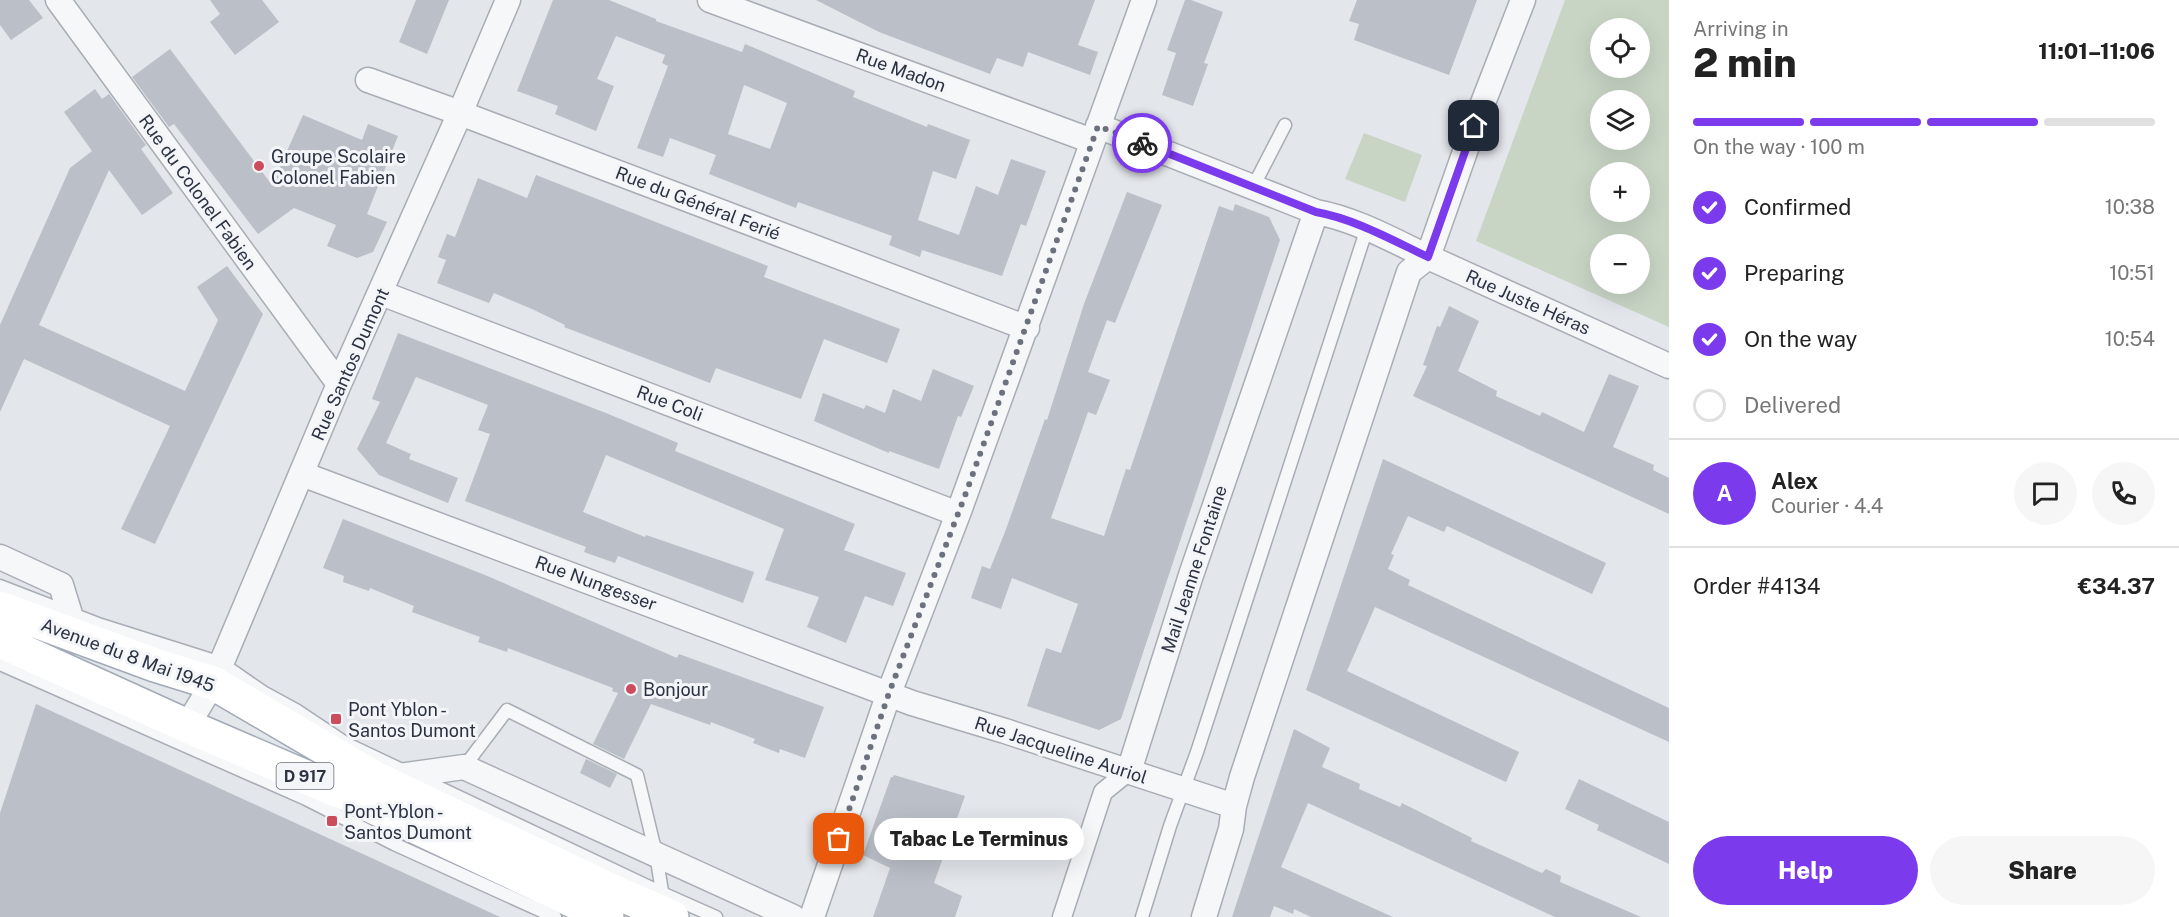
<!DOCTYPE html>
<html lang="en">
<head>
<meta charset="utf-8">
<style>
	body { margin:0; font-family:"Public Sans",sans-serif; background:#f6f6f6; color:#222; height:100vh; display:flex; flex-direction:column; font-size:22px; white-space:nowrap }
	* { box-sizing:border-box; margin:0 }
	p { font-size:20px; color:#767676 }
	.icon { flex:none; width:33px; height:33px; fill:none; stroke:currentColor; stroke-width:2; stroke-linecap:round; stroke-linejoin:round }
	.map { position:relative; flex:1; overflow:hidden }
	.sheet { display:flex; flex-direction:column; background:#fff; width:510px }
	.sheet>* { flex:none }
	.buttons { position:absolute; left:1590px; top:18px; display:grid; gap:12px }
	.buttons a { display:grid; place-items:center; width:60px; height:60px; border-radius:50%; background:#fff; box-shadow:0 6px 24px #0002; font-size:30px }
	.pin { position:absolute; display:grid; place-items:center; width:51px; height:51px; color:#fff; margin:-26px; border-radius:12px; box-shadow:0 3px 9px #0006 }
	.courier { position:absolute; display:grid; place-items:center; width:60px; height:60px; margin:-30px; border:4px solid #7c3aed; border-radius:50%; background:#fff; color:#222; box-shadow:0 2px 8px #0007 }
	.bubble { position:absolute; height:42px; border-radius:21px; background:#fff; box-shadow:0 6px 24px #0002; font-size:20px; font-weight:800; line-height:42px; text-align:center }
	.overview em { font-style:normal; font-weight:800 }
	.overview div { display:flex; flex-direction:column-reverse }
	.overview { display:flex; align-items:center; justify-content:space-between; height:102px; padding:0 24px }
	h1 { font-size:39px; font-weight:800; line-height:45px }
	.bar { display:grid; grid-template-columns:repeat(4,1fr); gap:9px 6px; align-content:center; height:72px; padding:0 24px }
	.bar i { height:8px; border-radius:4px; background:#e0e0e0 }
	.bar .current { background:#7c3aed }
	.bar p { grid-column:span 4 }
	.line { display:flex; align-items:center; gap:15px; padding:0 24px; border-top:2px solid #e0e0e0 }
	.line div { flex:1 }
	.round { display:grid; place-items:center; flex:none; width:63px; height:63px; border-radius:32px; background:#f6f6f6 }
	ol { padding:0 24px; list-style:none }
	li { display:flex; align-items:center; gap:18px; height:66px }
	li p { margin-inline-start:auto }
	li .icon { padding:6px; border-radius:50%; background:#7c3aed; color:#fff; stroke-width:4 }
	li:last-child { color:#767676 }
	li i { width:33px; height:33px; border:3px solid #e0e0e0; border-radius:50% }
	.button { display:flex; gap:12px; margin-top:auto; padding:12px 24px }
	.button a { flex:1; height:69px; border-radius:36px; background:#7c3aed; color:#fff; font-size:24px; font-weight:800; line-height:69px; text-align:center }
	.button a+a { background:#f6f6f6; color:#222 }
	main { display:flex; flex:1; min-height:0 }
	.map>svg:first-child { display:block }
</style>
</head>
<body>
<main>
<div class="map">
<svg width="1669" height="917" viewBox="0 0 1669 917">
	<rect width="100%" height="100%" fill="#e3e6eb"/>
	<path fill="#c8d5c5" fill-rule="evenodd" d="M1565,0H1669V327L1476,241ZM1640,28V68H1600V28ZM1600,100H1640V140H1600ZM1600,172H1640V212H1600ZM1640,244V284H1600V244Z
		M1364,133L1422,155L1405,202L1345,179Z"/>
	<path fill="#bbbfc8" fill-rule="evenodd" d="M0,0H29L43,18L11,40L0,25Z
		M210,0H262L279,22L235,55L210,22L220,14Z
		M416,0H449L427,54L399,42Z
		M553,0H609L656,19V21L742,52L745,44L855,91L853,97L927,127L928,124L970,140L956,179L933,171L918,220L959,235L976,186L998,195L1011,159L1046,171L1026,226L1021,224L1002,276L922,250L920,257L889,245L892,236L798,202L796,208L709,174L716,155L670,138L663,157L637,148L668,66L662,63L665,55L616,36L597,79L614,86L596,131L555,114L558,106L517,91ZM744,85L787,103L770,149L728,134Z
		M816,0H1095L1078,45L1098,52L1090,75L1028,52L1023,67L997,58L990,74L879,32Z
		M1185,0H1191L1223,12L1204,63L1208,64L1193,106L1162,95L1176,53L1167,50Z
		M1357,0H1477L1449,75L1354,40L1359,24L1349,21Z
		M170,49L272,185L303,115L362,140L368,124L398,136L367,214L387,222L373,252L357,258L327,246L336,225L294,208L258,234L174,124L169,127L132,77Z
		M95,89L102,99L109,94L146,145L141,149L173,193L142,215L109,170L39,325L185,391L218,320L197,287L227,266L263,314L155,544L121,529L170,426L24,359L0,412V325L70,168L92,151L64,112Z
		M536,175L768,266L764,277L900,329L887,363L824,339L801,399L716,368L710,383L564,327L565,325L532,309L494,293L489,303L437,283L446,260L438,257L447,234L455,237L478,178L527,198Z
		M1127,192L1162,205L1115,323L1107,320L1088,372L1110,380L1096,415L1088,412L1051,518L1104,536L1126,469L1130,470L1219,206L1233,211L1235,204L1269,217L1280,240L1121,719L1099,730L1027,706L1046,648L1061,653L1078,604L1012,578L1001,609L971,598L982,566L990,569L1005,532L1045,419L1047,420L1084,304Z
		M1449,306L1479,321L1458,371L1497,391L1496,396L1540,416L1542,412L1584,432L1609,374L1639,386L1613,447L1654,465L1653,470L1669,478V514L1413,396L1427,366L1423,365L1437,326L1440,327Z
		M398,333L606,413L678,443L675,451L855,524L844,550L906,573L893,606L865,596L846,643L807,627L819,597L765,580L784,529L606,455L583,512L645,537L646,535L754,572L743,603L618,556L615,563L584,552L586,547L465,501L490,434L478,430L488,405L416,377L386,443L411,454L409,459L458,478L448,503L379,475L357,449L380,402L372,399Z
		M933,369L974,386L961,417L958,416L939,469L889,451V453L814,421L823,393L864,409L866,405L885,413L893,389L921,401Z
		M1383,459L1606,563L1592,594L1447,526L1444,532L1408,516L1391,554L1394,555L1388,569L1410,580L1408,585L1669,708V742L1375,607L1347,671L1519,752L1506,782L1306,690Z
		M343,519L485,575L677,658L679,654L824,707L805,758L780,749L779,753L753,743L755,739L711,722L710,725L651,704L624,759L593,744L618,693L612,691L613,688L508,648L507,652L478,642L480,637L412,612L414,606L370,588L369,591L343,582L344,576L323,568Z
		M36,704L500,917H0V813Z
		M1294,729L1330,748L1322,767L1360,784L1359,789L1400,807L1402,803L1472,838L1471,841L1542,873L1546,869L1561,876L1560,882L1641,917H1555L1308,803L1281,867L1393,917H1311L1294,909L1293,914L1274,906L1270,917H1232Z
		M586,759L617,774L610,788L580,773Z
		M894,775L965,796L934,883L962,896L955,917H873L890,868L863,855L891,777H893Z
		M1579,779L1669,822V864L1597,830L1599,825L1565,809Z"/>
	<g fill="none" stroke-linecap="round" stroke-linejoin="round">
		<g stroke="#a8adb5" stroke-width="15">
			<path id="service" d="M1253,187L1285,125
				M0,586L101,625L221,663L263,692L296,710L347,744L662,893L716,917
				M0,664L306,799L394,844L555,917
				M464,767L507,710L637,775L656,854L663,898
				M1142,917L1170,826L1197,752L1367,228"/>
		</g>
		<g stroke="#a8adb5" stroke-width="21">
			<path id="pedestrian" d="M1062,917L1103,792L1129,771"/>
		</g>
		<g stroke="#a8adb5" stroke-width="27">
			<path id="minor" d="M58,0L339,384
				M710,0L1092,141
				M368,80L460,113L1027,328
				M1098,126L1316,212C1355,219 1392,240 1428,257L1474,126L1523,0
				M381,293L958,514
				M302,474L912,703L1005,731L1234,806
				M0,557L61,585L77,637
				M187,726L213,683L339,384L460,113L508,0
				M1129,771L1191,575L1316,212
				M377,779L464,767L793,917
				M812,917L889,693L958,514L1144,0
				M1204,917L1231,829L1234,806L1242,777L1409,272L1428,257L1669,366"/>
		</g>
		<g stroke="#a3aab7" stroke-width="36">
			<path id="primary" d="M0,608L155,665L213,683L377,779L606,888L672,917
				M0,641L187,726L350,796L607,917"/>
		</g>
		<use href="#service" stroke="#f6f7f9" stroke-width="12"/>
		<use href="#pedestrian" stroke="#f6f7f9" stroke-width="18"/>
		<use href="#minor" stroke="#f6f7f9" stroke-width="24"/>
		<use href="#primary" stroke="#fff" stroke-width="33"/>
	</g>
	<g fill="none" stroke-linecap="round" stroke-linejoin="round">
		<path stroke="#6b727e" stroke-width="6" stroke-dasharray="0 10.8" d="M839,839L889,693L966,493L1098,126L1142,143"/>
		<path stroke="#7c3aed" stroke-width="8" d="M1142,143L1316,212C1355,219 1392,240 1428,257L1474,126"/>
	</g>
	<g fill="#cd4c5b" stroke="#f3f5f8" stroke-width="2">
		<circle cx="259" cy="166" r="6"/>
		<circle cx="631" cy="689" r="6"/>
		<rect x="330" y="713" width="12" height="12" rx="3"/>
		<rect x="326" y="815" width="12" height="12" rx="3"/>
	</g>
	<g text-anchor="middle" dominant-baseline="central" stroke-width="6" stroke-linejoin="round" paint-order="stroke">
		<rect fill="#f3f5f8" stroke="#676d79" stroke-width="1.5" x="276.5" y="763" width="57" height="26" rx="4.5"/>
		<g font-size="16" font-weight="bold" fill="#2b3343">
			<text x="305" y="776">D 917</text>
		</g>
		<g font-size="18" fill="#2b3343" stroke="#f3f5f8">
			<text transform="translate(901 70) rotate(20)">Rue Madon</text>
			<text transform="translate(198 192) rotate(54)">Rue du Colonel Fabien</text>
			<text transform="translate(698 203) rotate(21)">Rue du Général Ferié</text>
			<text transform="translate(1528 302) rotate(24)">Rue Juste Héras</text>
			<text transform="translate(350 364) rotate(-66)">Rue Santos Dumont</text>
			<text transform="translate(670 403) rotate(21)">Rue Coli</text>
			<text transform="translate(1194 569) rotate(-72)">Mail Jeanne Fontaine</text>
			<text transform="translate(596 583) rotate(20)">Rue Nungesser</text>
			<text transform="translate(128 655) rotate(20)">Avenue du 8 Mai 1945</text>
			<text transform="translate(1061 750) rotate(18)">Rue Jacqueline Auriol</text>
		</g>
		<g font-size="18" fill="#2b3343" stroke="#f3f5f8" text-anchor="start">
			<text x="271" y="156">Groupe Scolaire<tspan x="271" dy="21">Colonel Fabien</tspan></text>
			<text x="643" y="689">Bonjour</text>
			<text x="348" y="709">Pont Yblon -<tspan x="348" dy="21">Santos Dumont</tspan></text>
			<text x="344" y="811">Pont-Yblon -<tspan x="344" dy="21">Santos Dumont</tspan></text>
		</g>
	</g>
</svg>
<div class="buttons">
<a><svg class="icon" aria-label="locate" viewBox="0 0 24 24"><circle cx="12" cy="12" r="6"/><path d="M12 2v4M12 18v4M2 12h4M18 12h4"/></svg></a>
<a><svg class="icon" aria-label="layers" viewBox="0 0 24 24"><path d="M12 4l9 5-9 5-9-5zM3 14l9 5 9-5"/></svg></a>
<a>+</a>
<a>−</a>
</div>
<div class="pin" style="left:839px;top:839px;background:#ea580c"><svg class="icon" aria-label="bag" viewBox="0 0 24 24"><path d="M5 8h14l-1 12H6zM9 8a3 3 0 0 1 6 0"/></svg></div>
<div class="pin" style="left:1474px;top:126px;background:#1f2937"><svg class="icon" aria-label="home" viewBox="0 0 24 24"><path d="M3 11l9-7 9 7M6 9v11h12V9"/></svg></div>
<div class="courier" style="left:1142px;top:143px"><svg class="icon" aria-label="bike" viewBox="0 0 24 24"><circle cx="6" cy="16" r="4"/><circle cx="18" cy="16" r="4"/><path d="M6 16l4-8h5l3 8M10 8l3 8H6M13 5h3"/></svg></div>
<div class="bubble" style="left:874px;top:818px;width:210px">Tabac Le Terminus</div>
</div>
<section class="sheet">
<div class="overview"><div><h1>2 min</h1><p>Arriving in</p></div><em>11:01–11:06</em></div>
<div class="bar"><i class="current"></i><i class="current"></i><i class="current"></i><i></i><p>On the way · 100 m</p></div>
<ol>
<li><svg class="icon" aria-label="check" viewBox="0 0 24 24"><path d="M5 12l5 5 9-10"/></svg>Confirmed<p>10:38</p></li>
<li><svg class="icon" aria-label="check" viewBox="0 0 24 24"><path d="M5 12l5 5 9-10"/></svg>Preparing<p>10:51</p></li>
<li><svg class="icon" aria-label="check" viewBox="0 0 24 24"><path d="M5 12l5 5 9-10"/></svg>On the way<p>10:54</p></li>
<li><i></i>Delivered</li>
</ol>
<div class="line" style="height:108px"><b class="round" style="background:#7c3aed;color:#fff">A</b><div><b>Alex</b><p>Courier · 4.4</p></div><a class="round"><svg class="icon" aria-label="chat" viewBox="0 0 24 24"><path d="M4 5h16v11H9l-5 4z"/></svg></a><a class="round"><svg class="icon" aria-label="phone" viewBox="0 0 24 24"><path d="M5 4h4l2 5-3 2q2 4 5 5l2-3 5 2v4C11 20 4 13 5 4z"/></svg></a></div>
<div class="line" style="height:78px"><div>Order #4134</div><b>€34.37</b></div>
<div class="button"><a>Help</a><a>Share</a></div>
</section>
</main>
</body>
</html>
